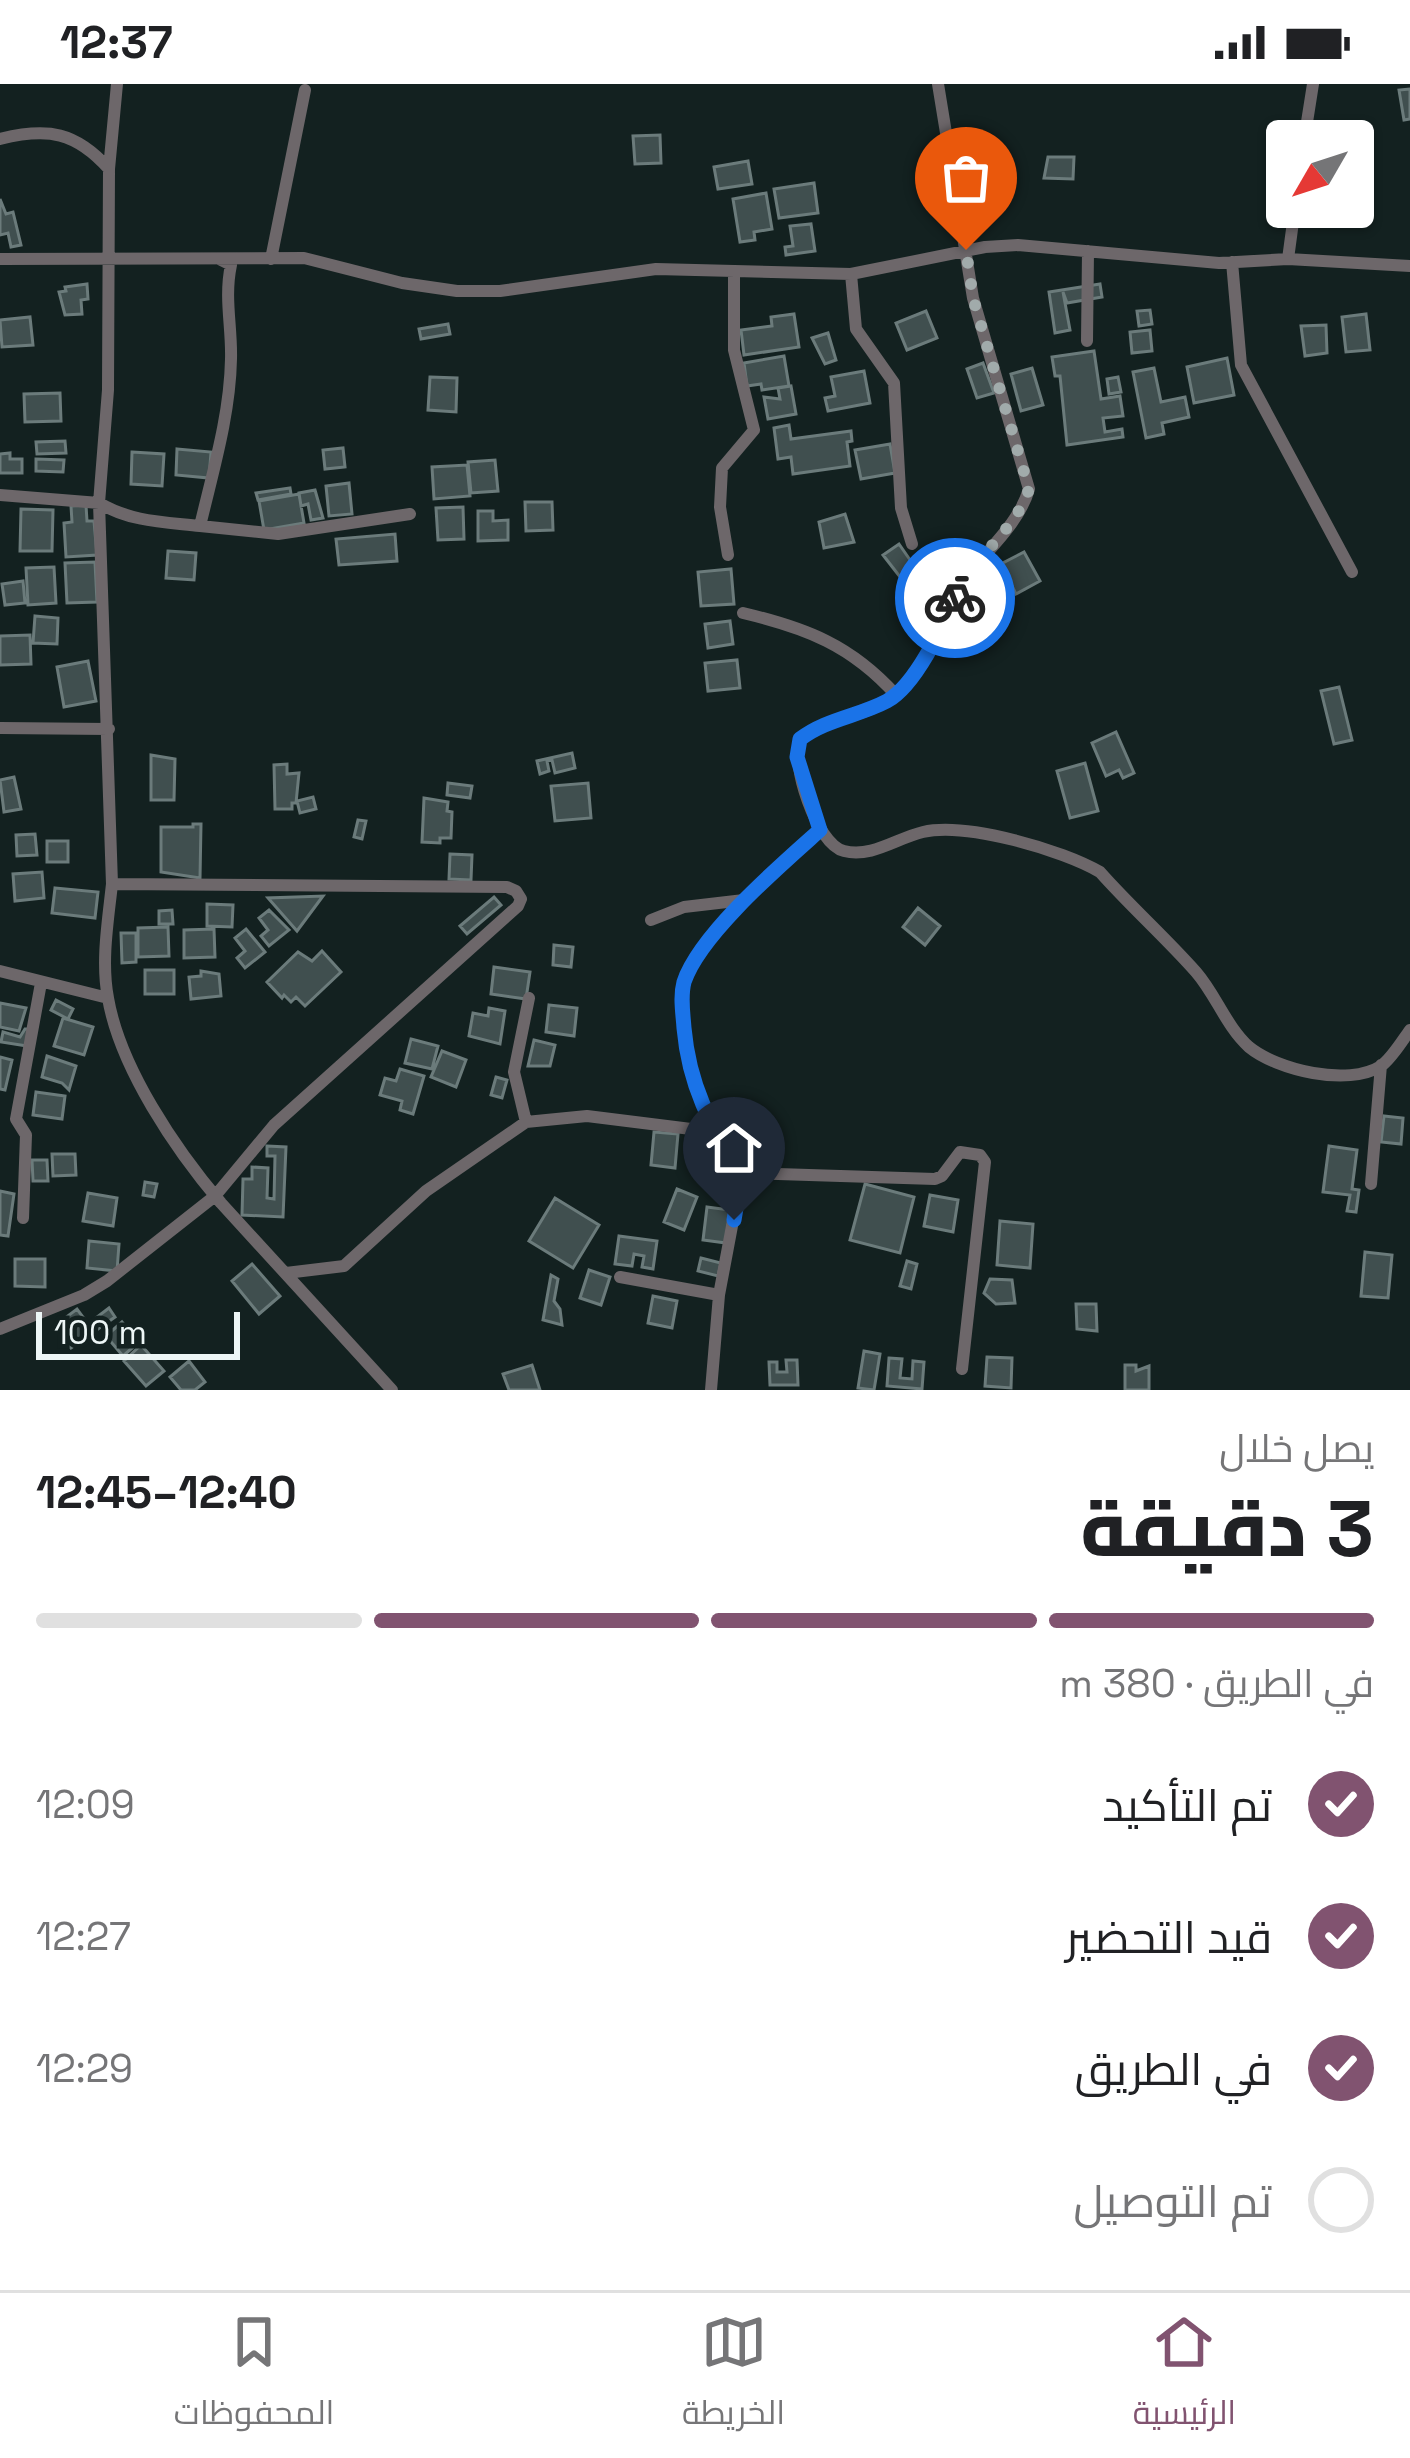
<!DOCTYPE html>
<html lang="ar">
<head>
<meta charset="utf-8">
<style>
	body { margin:0; font-family:"Space Grotesk",Cairo,sans-serif; background:#f6f6f6; color:#202124; direction:rtl; height:100vh; display:flex; flex-direction:column; font-size:45px; white-space:nowrap }
	* { box-sizing:border-box; margin:0 }
	p { font-size:39px; color:#757577 }
	.icon { flex:none; width:66px; height:66px; fill:none; stroke:currentColor; stroke-width:2; stroke-linecap:round; stroke-linejoin:round }
	.map { position:relative; height:1306px; overflow:hidden; direction:ltr }
	.panel { display:flex; flex-direction:column; background:#fff; flex:1 }
	.panel>* { flex:none }
	.needle { width:78px; rotate:231deg }
	.tools { position:absolute; left:1266px; top:36px; display:grid; gap:24px }
	.tools a { display:grid; place-items:center; width:108px; height:108px; border-radius:12px; background:#fff; box-shadow:0 3px 9px #0004; font-size:60px }
	.scale { position:absolute; left:36px; bottom:30px; width:204px; box-sizing:border-box; padding-left:12px; border:6px solid #edf6f6; border-top:0; font-size:33px; line-height:42px; white-space:nowrap; color:#edf6f6; -webkit-text-stroke:9px #132120; paint-order:stroke }
	.pin { position:absolute; display:grid; place-items:center; width:102px; height:102px; color:#fff; margin:-123px -51px; border-radius:50% 50% 50% 0; rotate:-45deg; box-shadow:0 0 12px #0007 }
	.pin .icon { rotate:45deg }
	.courier { position:absolute; display:grid; place-items:center; width:120px; height:120px; margin:-60px; border:9px solid #1a73e8; border-radius:50%; background:#fff; color:#222; box-shadow:0 3px 15px #0007 }
	.headline em { font-style:normal; font-weight:800 }
	.headline div { display:flex; flex-direction:column-reverse }
	.headline { display:flex; align-items:center; justify-content:space-between; height:204px; padding:0 36px }
	h1 { font-size:78px; font-weight:800; line-height:90px }
	.bar { display:grid; grid-template-columns:repeat(4,1fr); gap:18px 12px; align-content:center; height:144px; padding:0 36px }
	.bar i { height:15px; border-radius:9px; background:#e0e0e0 }
	.bar .on { background:#815370 }
	.bar p { grid-column:span 4 }
	ol { padding:0 36px; list-style:none }
	li { display:flex; align-items:center; gap:36px; height:132px }
	li p { margin-inline-start:auto }
	li .icon { padding:12px; border-radius:50%; background:#815370; color:#fff; stroke-width:4 }
	li:last-child { color:#757577 }
	li i { width:66px; height:66px; border:6px solid #e0e0e0; border-radius:50% }
	.status { display:flex; justify-content:space-between; align-items:center; height:84px; padding:0 60px; background:#fff; direction:ltr }
	.status svg { height:33px; fill:currentColor }
	.dock { display:flex; justify-content:space-around; align-items:center; height:168px; border-top:3px solid #e0e0e0; background:#fff; font-size:33px; color:#757577 }
	.dock a { display:grid; justify-items:center; gap:6px }
	.dock .on { color:#815370 }
	.map>svg:first-child { display:block }
</style>
</head>
<body>
<div class="status"><b>12:37</b><svg viewBox="0 0 49 12"><path d="M0 12V9h3v3zM5 12V6h3v6zM10 12V3h3v9zM15 12V0h3v12zM26 1h20v11H26zM47 4h2v5h-2z"/></svg></div>
<div class="map">
<svg width="1410" height="1306" viewBox="0 0 1410 1306">
	<rect width="100%" height="100%" fill="#132120"/>
	<path fill="#404f4f" stroke="#6b7b7b" stroke-width="3" d="M1410,5V35L1404,36L1399,6Z
		M660,51L661,79L635,80L633,52Z
		M1048,73H1074L1073,95L1044,94Z
		M748,77L752,100L718,105L714,83Z
		M814,99L818,129L779,134L774,105Z
		M766,109L772,145L754,148L755,156L740,158L733,115Z
		M0,115L6,130L13,128L21,161L11,163L8,149L0,151Z
		M811,140L815,167L786,171L785,163L793,162L790,142Z
		M87,200L88,215L81,216L82,230L65,231L59,208L66,207L65,203Z
		M1100,200L1102,213L1067,219L1063,208L1070,246L1055,249L1049,208Z
		M1150,226L1152,240L1139,242L1137,227Z
		M926,227L937,254L907,266L896,239Z
		M794,230L799,263L744,271L741,246L772,242L771,233Z
		M1366,230L1370,266L1346,268L1342,233Z
		M30,233L33,261L2,263L0,236Z
		M448,240L450,250L421,255L419,245Z
		M1326,241L1327,269L1305,272L1301,242Z
		M1150,246L1152,267L1132,269L1130,248Z
		M828,249L836,276L825,280L812,254Z
		M1094,267L1101,315L1120,312L1123,332L1103,334L1105,348L1122,345L1123,353L1067,361L1060,292H1055L1052,273Z
		M784,272L789,302L762,306L761,300L747,302L744,279Z
		M1227,274L1234,311L1194,319L1187,283Z
		M983,279L994,309L977,314L967,285Z
		M1032,284L1043,321L1021,327L1011,290Z
		M1154,284L1161,318L1185,313L1189,333L1162,339L1164,350L1146,354L1133,288Z
		M864,287L870,319L828,327L825,314L835,312L831,293Z
		M430,293L457,294L456,328L428,326Z
		M1118,293L1121,308L1109,310L1107,295Z
		M791,302L796,330L768,335L764,313L780,315L778,304Z
		M60,309L61,337L25,338L24,310Z
		M789,341L791,355L851,347L852,357L847,358L850,382L793,390L791,373L778,375L774,344Z
		M65,357L66,369L37,370L36,358Z
		M890,360L895,389L861,395L855,366Z
		M343,364L345,383L325,385L323,366Z
		M177,365L211,368L209,394L176,391Z
		M132,368L164,370L162,402L131,400Z
		M10,369V375H22V389H0V370Z
		M36,375L64,376L63,388L36,387Z
		M495,376L498,407L471,409L468,378Z
		M467,381L470,412L434,415L432,383Z
		M349,399L352,430L329,432L326,402Z
		M290,404L291,410L258,416L256,409Z
		M315,406L323,434L311,436L308,420L301,422L299,409Z
		M299,410L304,439L264,446L259,417Z
		M525,418H552L553,446L526,447Z
		M86,421L87,437H94L97,471L66,473L64,439L72,438L71,422Z
		M463,423L464,455L438,456L436,424Z
		M21,425L53,426L52,467H20Z
		M478,427H493V437L508,436V456L478,457Z
		M845,430L854,458L824,464L819,438Z
		M395,450L397,477L339,481L336,455Z
		M952,458L961,472L946,482L937,468Z
		M899,460L917,486L904,498L883,471Z
		M168,467L196,469L194,496L166,494Z
		M1024,468L1040,497L1016,510L1001,480Z
		M95,478L97,518L67,519L65,479Z
		M54,483L56,519L28,521L26,484Z
		M731,485L734,520L701,522L698,488Z
		M23,497L25,519L5,521L2,500Z
		M35,532L58,534L57,560L33,559Z
		M730,537L733,560L708,564L705,540Z
		M30,551L31,580L0,581V552Z
		M737,576L740,604L708,607L705,579Z
		M88,577L96,617L64,623L57,583Z
		M1339,603L1352,656L1334,660L1321,607Z
		M1116,648L1134,689L1123,694L1119,686L1106,692L1092,659Z
		M572,669L575,684L555,689L552,676L547,677L549,687L540,690L537,677Z
		M151,671L175,675L174,716H151Z
		M1085,679L1098,727L1070,734L1057,687Z
		M287,680V690L299,689L296,719H292V725H275L274,681Z
		M14,693L21,725L4,728L0,696Z
		M448,699L472,702L470,714L447,711Z
		M588,699L591,734L555,737L551,702Z
		M313,713L316,725L300,729L297,717Z
		M424,714L448,718L447,727L452,728L451,754H440V759L422,758Z
		M358,736L366,737L362,755L354,753Z
		M193,740H201L200,794L161,788V743H193Z
		M35,750L37,771L17,772L16,751Z
		M47,757H68V778H47Z
		M450,770L472,771L471,796L449,795Z
		M42,788L44,814L15,817L13,790Z
		M55,804L98,808L95,834L52,829Z
		M323,812L297,847L268,814Z
		M494,813L501,821L467,850L460,842Z
		M207,820L233,821L232,843L207,842Z
		M918,824L940,842L925,861L903,843Z
		M172,826L173,840H159V827Z
		M269,826L289,846L269,862L261,852L268,846L259,834Z
		M168,843L169,872L138,873V844Z
		M214,845L215,873L184,874V846Z
		M246,845L265,868L245,884L237,874L245,867L235,854Z
		M121,849H136V878L122,879Z
		M554,861L573,863L571,883L553,881Z
		M322,867L341,888L305,922L296,913L291,918L284,911L282,914L267,898L298,868L312,877Z
		M494,883L530,888L526,915L491,910Z
		M145,886H174V910H145Z
		M201,887L219,890L221,912L191,915L189,893L201,892Z
		M56,916L73,925L68,935L51,926Z
		M0,919L26,924L19,947L0,943Z
		M549,921L577,924L574,952L546,948Z
		M489,924L505,927L500,960L469,952L473,929L488,932Z
		M63,934L93,943L84,971L54,962Z
		M25,945H29L27,962L1,958L3,948L20,953Z
		M411,955L438,962L432,985L405,979Z
		M534,956L555,961L550,982H528Z
		M442,967L466,976L456,1003L431,993Z
		M47,972L76,982L69,1006L62,999L42,993Z
		M0,973L12,976L5,1006L0,1005Z
		M400,985L424,992L413,1030L400,1026L402,1017L380,1011L385,994L396,997Z
		M496,993L507,996L502,1014L491,1011Z
		M36,1008L65,1012L62,1035L33,1031Z
		M1384,1032L1403,1034L1401,1060L1381,1058Z
		M654,1048L678,1050L675,1084L651,1081Z
		M267,1062L286,1063L283,1133L242,1131L243,1095H252V1083L268,1084L267,1114L274,1115L275,1072H267Z
		M1329,1062L1357,1066L1352,1105L1359,1106L1356,1128L1347,1127L1350,1111L1323,1108Z
		M52,1070H75L76,1091L53,1092Z
		M32,1076H47L48,1097H33Z
		M145,1098L157,1100L154,1113L143,1111Z
		M865,1100L914,1113L900,1169L850,1156Z
		M677,1105L697,1113L684,1146L664,1138Z
		M0,1107L14,1110L8,1152L0,1151Z
		M88,1109L117,1114L113,1142L83,1137Z
		M930,1111L958,1116L953,1148L924,1142Z
		M555,1114L599,1141L573,1184L529,1157Z
		M707,1123L730,1126L726,1159L703,1156Z
		M1000,1137L1033,1140L1030,1184L997,1181Z
		M619,1152L657,1157L653,1185L642,1183L644,1172L634,1170L632,1182L615,1180Z
		M89,1157L119,1160L117,1187L87,1184Z
		M1365,1168L1392,1171L1388,1214L1361,1212Z
		M701,1174L721,1179L718,1192L698,1187Z
		M15,1175H45V1203L15,1202Z
		M907,1177L917,1180L911,1205L900,1202Z
		M252,1180L280,1212L259,1230L232,1197Z
		M589,1186L610,1193L601,1221L580,1214Z
		M551,1191L558,1195L554,1217L560,1225L562,1241L543,1236Z
		M990,1195L1012,1196L1015,1219L996,1220L984,1209Z
		M653,1212L677,1217L672,1244L648,1239Z
		M1076,1220H1096L1097,1247L1077,1245Z
		M109,1224L115,1233L71,1264L62,1252L68,1248L61,1237L77,1225L88,1240Z
		M122,1238L139,1258L123,1272L106,1252Z
		M141,1261L164,1287L146,1302L124,1277Z
		M864,1267L880,1270L874,1306L858,1304Z
		M987,1273L1012,1274L1011,1304L985,1302Z
		M889,1274L902,1275L900,1294L912,1295L913,1277L924,1278L922,1305L887,1302Z
		M786,1276H797L798,1301H770L769,1278H777V1288H787Z
		M189,1277L205,1298L195,1306H181L170,1293Z
		M532,1281L540,1306H509L503,1290Z
		M1125,1281H1136V1287L1149,1282V1306H1125Z"/>
	<g fill="none" stroke-linecap="round" stroke-linejoin="round">
		<path stroke="#6d676a" stroke-width="12" d="M117,0L109,85L108,306L99,419C131,438 165,438 200,442C213,387 230,331 231,275C232,243 224,214 231,181L219,175
			M938,0L973,214L1029,405C1019,440 986,467 965,495C938,531 931,584 893,613C866,633 827,634 800,655C790,678 816,760 844,767C872,774 897,754 923,748C966,738 1063,766 1100,788C1131,823 1165,853 1196,888C1216,911 1226,942 1249,963C1277,986 1348,1003 1381,982C1392,974 1402,957 1410,946
			M0,55C48,43 76,48 109,85
			M1304,57L1313,0
			M0,175L304,174L402,199L457,207H500L656,185L851,190L985,163L1018,161L1219,179L1288,175L1410,182
			M271,175L305,6
			M1288,175L1295,123
			M1232,178L1241,281L1352,488
			M851,190L856,245L894,299L901,424L912,460
			M1087,257L1088,167
			M0,411L99,419L112,800
			M200,442L278,450L410,430
			M728,471L720,423L722,384L754,346L734,266V188
			M743,529C806,544 851,561 896,611
			M0,644L109,645
			M651,836L684,823L744,816
			M0,887L108,914
			M529,914L514,988L526,1038L587,1032L715,1048
			M742,1089L935,1095L942,1092L960,1068L980,1071L985,1078L962,1285
			M1371,1100L1381,981
			M23,1134L26,1051L16,1035L41,899
			M286,1189L344,1182L426,1107L526,1038
			M620,1193L719,1211
			M0,1245L84,1211L107,1197L215,1112L274,1041L518,822L521,815L516,807L507,803L112,800C108,837 101,878 108,914C120,984 176,1066 221,1119L392,1306
			M711,1306L719,1211L742,1089C710,1042 690,1002 684,944C683,929 680,913 684,898C699,850 782,780 820,745"/>
	</g>
	<g fill="none" stroke-linecap="round" stroke-linejoin="round">
		<path stroke="#a1abab" stroke-width="12" stroke-dasharray="0 21.6" d="M955,514C972,473 1015,448 1029,405L973,214L966,166"/>
		<path stroke="#1a73e8" stroke-width="15" d="M734,1136L742,1089C710,1042 689,1001 684,944C683,929 680,913 684,898C700,850 782,780 820,746L797,673L800,655C826,635 859,632 887,617C916,601 942,543 955,514"/>
	</g>
</svg>
<div class="tools">
<a><svg class="needle" viewBox="-14 -14 28 28"><path d="M0-13l5 13h-10z" fill="#e53935"/><path d="M0 13l5-13h-10z" fill="#757577"/></svg></a>
</div>
<div class="scale">100 m</div>
<div class="pin" style="left:966px;top:166px;background:#ea580c"><svg class="icon" aria-label="bag" viewBox="0 0 24 24"><path d="M5 8h14l-1 12H6zM9 8a3 3 0 0 1 6 0"/></svg></div>
<div class="pin" style="left:734px;top:1136px;background:#1f2937"><svg class="icon" aria-label="home" viewBox="0 0 24 24"><path d="M3 11l9-7 9 7M6 9v11h12V9"/></svg></div>
<div class="courier" style="left:955px;top:514px"><svg class="icon" aria-label="bike" viewBox="0 0 24 24"><circle cx="6" cy="16" r="4"/><circle cx="18" cy="16" r="4"/><path d="M6 16l4-8h5l3 8M10 8l3 8H6M13 5h3"/></svg></div>
</div>
<section class="panel">
<div class="headline"><div><h1>3 دقيقة</h1><p>يصل خلال</p></div><em>12:40–12:45</em></div>
<div class="bar"><i class="on"></i><i class="on"></i><i class="on"></i><i></i><p>في الطريق · 380 m</p></div>
<ol>
<li><svg class="icon" aria-label="check" viewBox="0 0 24 24"><path d="M5 12l5 5 9-10"/></svg>تم التأكيد<p>12:09</p></li>
<li><svg class="icon" aria-label="check" viewBox="0 0 24 24"><path d="M5 12l5 5 9-10"/></svg>قيد التحضير<p>12:27</p></li>
<li><svg class="icon" aria-label="check" viewBox="0 0 24 24"><path d="M5 12l5 5 9-10"/></svg>في الطريق<p>12:29</p></li>
<li><i></i>تم التوصيل</li>
</ol>
</section>
<nav class="dock">
<a class="on"><svg class="icon" aria-label="home" viewBox="0 0 24 24"><path d="M3 11l9-7 9 7M6 9v11h12V9"/></svg>الرئيسية</a>
<a><svg class="icon" aria-label="map" viewBox="0 0 24 24"><path d="M3 6l6-2 6 2 6-2v14l-6 2-6-2-6 2zM9 4v14M15 6v14"/></svg>الخريطة</a>
<a><svg class="icon" aria-label="saved" viewBox="0 0 24 24"><path d="M7 4h10v16l-5-4-5 4z"/></svg>المحفوظات</a>
</nav>
</body>
</html>
